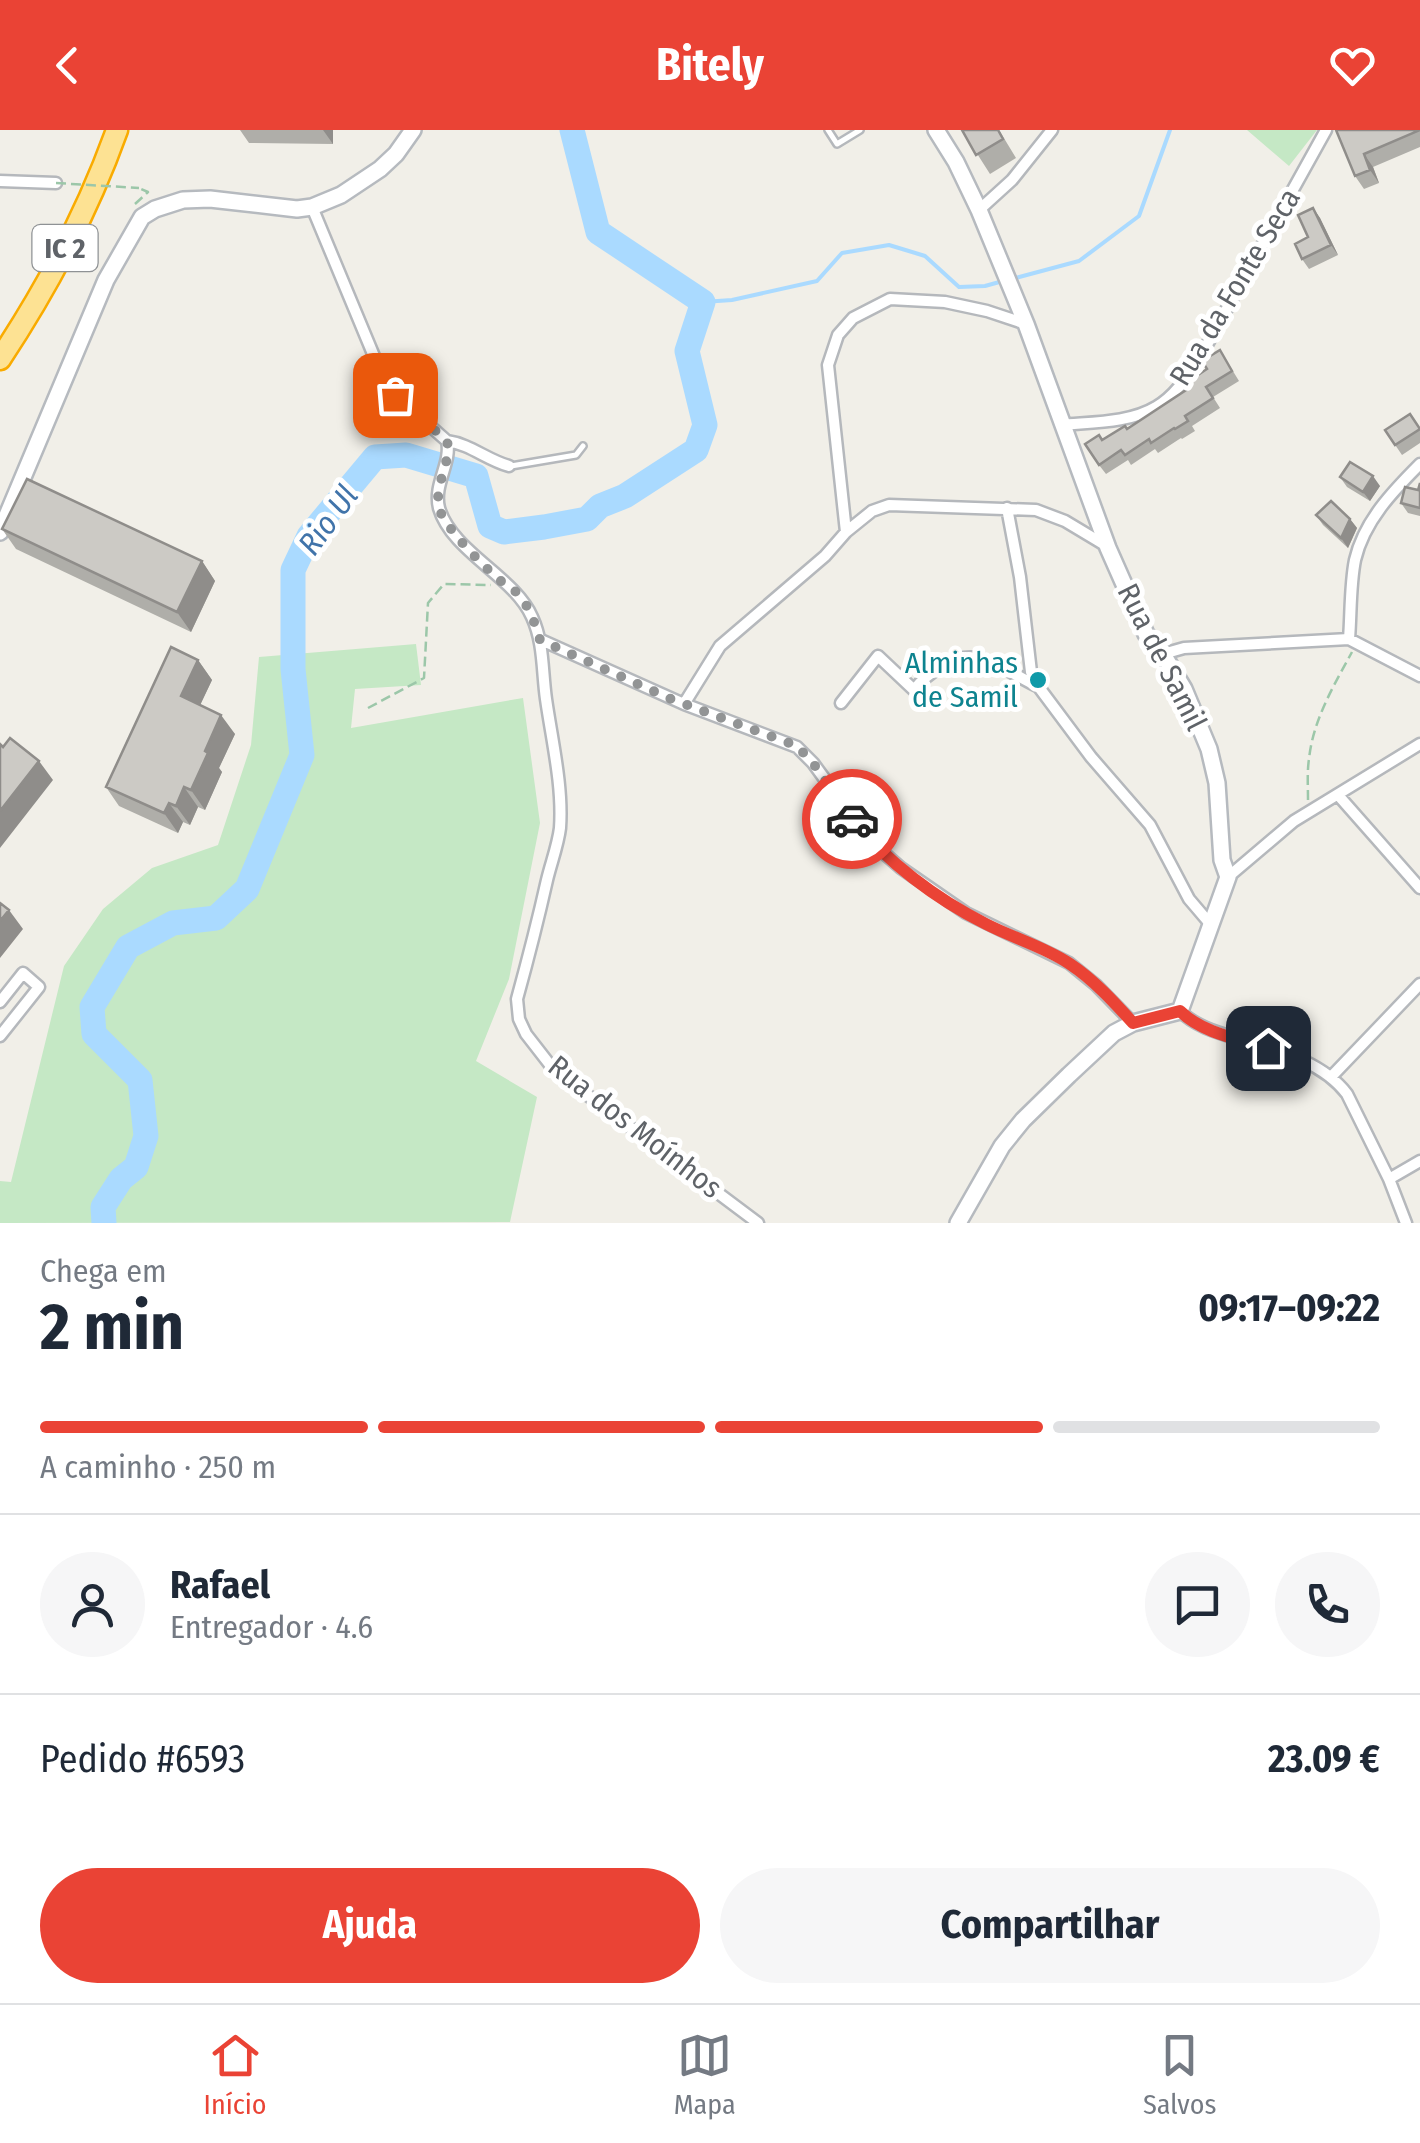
<!DOCTYPE html>
<html lang="pt">
<head>
<meta charset="utf-8">
<style>
	body { margin:0; font-family:"Fira Sans Condensed",sans-serif; background:#f6f6f7; color:#1f2937; height:100vh; display:flex; flex-direction:column; font-size:38px; white-space:nowrap }
	* { box-sizing:border-box; margin:0 }
	p { font-size:32px; color:#747a83 }
	.icon { flex:none; width:55px; height:55px; fill:none; stroke:currentColor; stroke-width:2; stroke-linecap:round; stroke-linejoin:round }
	.map { position:relative; height:1093px; overflow:hidden }
	.side { display:flex; flex-direction:column; background:#fff; flex:1 }
	.side>* { flex:none }
	.pin { position:absolute; display:grid; place-items:center; width:85px; height:85px; color:#fff; margin:-42px; border-radius:20px; box-shadow:0 5px 15px #0006 }
	.courier { position:absolute; display:grid; place-items:center; width:100px; height:100px; margin:-50px; border:8px solid #ea4335; border-radius:50%; background:#fff; color:#222; box-shadow:0 2px 12px #0007 }
	.summary em { font-style:normal; font-weight:700 }
	.summary div { display:flex; flex-direction:column-reverse }
	.summary { display:flex; align-items:center; justify-content:space-between; height:170px; padding:0 40px }
	h1 { font-size:65px; font-weight:700; line-height:75px }
	.bar { display:grid; grid-template-columns:repeat(4,1fr); gap:15px 10px; align-content:center; height:120px; padding:0 40px }
	.bar i { height:12px; border-radius:8px; background:#e0e1e3 }
	.bar .active { background:#ea4335 }
	.bar p { grid-column:span 4 }
	.line { display:flex; align-items:center; gap:25px; padding:0 40px; border-top:2px solid #e0e1e3 }
	.line div { flex:1 }
	.round { display:grid; place-items:center; flex:none; width:105px; height:105px; border-radius:52px; background:#f6f6f7 }
	.action { display:flex; gap:20px; margin-top:auto; padding:20px 40px }
	.action a { flex:1; height:115px; border-radius:60px; background:#ea4335; color:#fff; font-size:40px; font-weight:700; line-height:115px; text-align:center }
	.action a+a { background:#f6f6f7; color:#1f2937 }
	header { display:flex; justify-content:space-between; align-items:center; height:130px; padding:0 40px; background:#ea4335; color:#fff; font-size:45px; font-weight:700 }
	.tab-bar { display:flex; justify-content:space-around; align-items:center; height:140px; border-top:2px solid #e0e1e3; background:#fff; font-size:28px; color:#747a83 }
	.tab-bar a { display:grid; justify-items:center; gap:5px }
	.tab-bar .active { color:#ea4335 }
	.map>svg:first-child { display:block }
</style>
</head>
<body>
<header><svg class="icon" aria-label="back" viewBox="0 0 24 24"><path d="M15 5l-7 7 7 7"/></svg>Bitely<svg class="icon" aria-label="heart" viewBox="0 0 24 24"><path d="M12 20l-8-8c-3-5 5-10 8-4 3-6 11-1 8 4z"/></svg></header>
<div class="map">
<svg width="1420" height="1093" viewBox="0 0 1420 1093">
	<rect width="100%" height="100%" fill="#f1efe8"/>
	<path fill="#c5e8c5" d="M1247,0H1317L1289,36Z
		M416,514L421,555L355,559L351,598L523,568L540,693L509,849L476,931L537,967L510,1092L0,1093V1051L11,1052L64,836L103,779L152,738L218,715L251,615L259,527Z"/>
	<g fill="none" stroke-linecap="round" stroke-linejoin="round">
		<path stroke="#aadaff" stroke-width="4" d="M1012,149L1079,131L1139,86L1170,0
			M703,172L732,170L817,151L842,123L889,115L925,126L959,157L985,156L1003,151"/>
		<path stroke="#aadaff" stroke-width="25" d="M104,1093L103,1077L121,1049L136,1037L146,1006L140,950L94,904L92,877L128,817L173,793L216,788L247,759L302,625L293,539V440L309,406L375,327L406,325L476,346L490,396L504,402L544,397L587,389L600,376L625,366L696,320L705,295L687,221L703,172L598,102L572,0"/>
		<g stroke="#b5b8bc" stroke-width="10">
			<path id="lane" d="M828,0L837,14L860,0
				M511,336L576,325L583,316"/>
		</g>
		<g stroke="#b5b8bc" stroke-width="15">
			<path id="street" d="M0,51L56,53
				M312,77L376,231L395,265L447,311C452,333 433,354 439,378C452,422 514,446 532,487C544,513 542,541 546,569C552,611 563,656 560,698C558,715 551,733 547,750C538,790 528,829 517,869L519,889L526,904L554,940L758,1093
				M979,80L1012,50L1052,0
				M1026,194L987,181L945,172L890,169L853,188L838,205L828,235L846,402L872,381L889,375L1036,380L1065,391L1105,415
				M1061,295C1091,292 1130,293 1156,277C1175,266 1187,247 1199,229L1326,0
				M447,311C470,314 487,330 509,336
				M1007,378L1020,447L1031,542L1038,556L1091,627L1150,695L1189,769L1212,796
				M1349,509C1351,484 1350,455 1355,430C1364,391 1393,361 1420,334
				M541,510L684,574L720,516L825,426L846,402
				M1163,524L1184,518L1349,509L1420,546
				M841,573L878,526L914,560C927,543 954,524 977,528C997,532 1018,547 1037,556
				M684,574L797,617L813,633L870,711L901,738L966,783L1069,833L1096,855L1133,893
				M1338,665L1420,758
				M1228,747L1294,691L1420,614
				M0,872L23,843L39,857L0,906
				M1180,881C1195,896 1216,902 1236,908C1275,920 1321,930 1347,964L1389,1049L1406,1093
				M1331,947L1420,854
				M1389,1049L1420,1031"/>
		</g>
		<g stroke="#b6babf" stroke-width="20">
			<path id="secondary" d="M936,0L956,32L979,80L1026,194L1108,418L1146,504L1163,524L1184,559L1209,619L1217,653L1222,730L1228,747L1180,881L1133,893L1114,903L1069,945L1023,990L1002,1016L958,1093
				M0,402L106,150L142,87L155,79L183,70L210,69L297,79L312,77L341,65L380,39L396,24L413,0"/>
		</g>
		<g stroke="#f9ab00" stroke-width="25">
			<path id="highway" d="M0,229C47,158 88,81 117,0"/>
		</g>
		<path stroke="#9cc7a9" stroke-width="2.5" stroke-dasharray="10 5" stroke-linecap="butt" d="M135,74L148,62L139,58
			M368,578L424,548L428,473L444,454L491,455
			M1308,670C1308,656 1307,642 1309,629C1313,590 1334,555 1352,522"/>
		<use href="#lane" stroke="#fff" stroke-width="5"/>
		<use href="#street" stroke="#fff" stroke-width="10"/>
		<use href="#secondary" stroke="#fff" stroke-width="15"/>
		<use href="#highway" stroke="#fde293" stroke-width="20"/>
		<path stroke="#9cc7a9" stroke-width="2.5" stroke-dasharray="10 5" stroke-linecap="butt" d="M56,53L139,58"/>
	</g>
	<path fill="#afaea9" d="M240,0H333V14L249,13Z
		M962,0H999L1016,28L990,44Z
		M1336,0H1420V17L1373,37L1379,53L1364,59L1355,46Z
		M1313,78L1320,88L1338,125L1309,139L1302,129Z
		M1220,220L1239,251L1213,267L1220,278L1192,296L1195,301L1182,309L1181,308L1158,323L1155,319L1131,335L1128,330L1106,344L1099,335L1102,310L1127,299L1186,260L1207,239Z
		M1420,298V313L1402,325L1385,300Z
		M1340,347L1380,356L1370,371L1347,357Z
		M1420,353V386L1408,383L1401,373L1418,360Z
		M1316,385L1350,389L1357,398L1348,418L1323,395Z
		M2,399L202,431L215,451L191,502L16,419Z
		M198,530L212,550L200,575L235,604L219,638L222,642L205,680L198,677L190,695L183,692L178,703L119,676L106,657Z"/>
	<path fill="#8f8d8a" d="M323,0H333V14Z
		M1364,24L1373,37L1379,53L1370,40Z
		M1313,78L1320,88L1338,125L1331,115Z
		M1373,346L1380,356L1370,371L1363,362Z
		M1350,389L1357,398L1348,418L1341,408Z
		M202,431L215,451L191,502L177,482Z
		M198,530L212,550L195,586L181,566Z
		M221,585L235,604L219,638L222,642L205,680L191,660L205,621Z
		M39,631L53,650L0,718V681Z
		M184,657L198,677L190,695L176,676Z
		M169,673L183,692L178,703L164,683Z
		M9,780L23,799L0,828V791Z"/>
	<path fill="#cccac5" stroke="#8f8d8a" stroke-width="2.5" d="M962,0H998L1003,9L976,25Z
		M1336,0H1420L1364,24L1370,40L1355,46Z
		M1313,78L1331,115L1302,129L1295,114L1308,107L1298,85Z
		M1220,220L1232,241L1206,257L1213,268L1185,286L1188,291L1175,299L1174,298L1151,313L1149,309L1125,325L1121,320L1099,335L1085,314L1099,305L1102,310L1125,296L1127,299L1186,260L1183,255L1207,239L1202,231Z
		M1410,284L1420,299L1395,315L1385,300Z
		M1350,332L1373,346L1363,362L1340,347Z
		M27,349L202,431L177,482L2,399Z
		M1420,353V378L1401,373L1405,357L1418,360Z
		M1331,371L1350,389L1341,408L1316,385Z
		M171,517L198,530L181,566L221,585L205,621L208,623L191,660L184,657L176,676L169,673L164,683L106,657Z
		M10,608L39,631L0,681V614L3,617Z
		M0,773L9,780L0,791Z"/>
	<g fill="none" stroke-linecap="round" stroke-linejoin="round">
		<path stroke="#929495" stroke-width="10" stroke-dasharray="0 18" d="M395,265L447,311C452,334 432,356 440,381C448,401 485,438 502,452C506,456 511,458 515,461C529,474 535,494 540,510L671,569L797,616L813,633L852,689"/>
		<path stroke="#ea4335" stroke-width="12" d="M852,689C887,732 936,769 986,794C1013,808 1045,817 1070,834C1094,850 1114,872 1133,893L1180,881C1202,903 1238,909 1268,918"/>
	</g>
	<circle fill="#0f9aa8" stroke="#fff" stroke-width="4" cx="1038" cy="550" r="10"/>
	<g text-anchor="middle" dominant-baseline="central" stroke-width="10" stroke-linejoin="round" paint-order="stroke">
		<rect fill="#fff" stroke="#8f9295" stroke-width="2.5" x="32.5" y="95" width="65" height="46" rx="8"/>
		<g font-size="28" font-weight="bold" fill="#5f6368">
			<text x="65" y="118">IC 2</text>
		</g>
		<g font-size="30" fill="#5f6368" stroke="#fff">
			<text transform="translate(1235 157) rotate(-59)">Rua da Fonte Seca</text>
			<text transform="translate(1162 527) rotate(63)">Rua de Samil</text>
			<text transform="translate(635 997) rotate(38)">Rua dos Moínhos</text>
		</g>
		<g font-size="30" fill="#0d838f" stroke="#fff" text-anchor="end">
			<text x="1018" y="533">Alminhas<tspan x="1018" dy="34">de Samil</tspan></text>
		</g>
		<g font-size="32" font-style="italic" fill="#4174aa" stroke="#fff">
			<text transform="translate(328 390) rotate(-54)">Rio Ul</text>
		</g>
	</g>
</svg>
<div class="pin" style="left:395px;top:265px;background:#ea580c"><svg class="icon" aria-label="bag" viewBox="0 0 24 24"><path d="M5 8h14l-1 12H6zM9 8a3 3 0 0 1 6 0"/></svg></div>
<div class="pin" style="left:1268px;top:918px;background:#1f2937"><svg class="icon" aria-label="home" viewBox="0 0 24 24"><path d="M3 11l9-7 9 7M6 9v11h12V9"/></svg></div>
<div class="courier" style="left:852px;top:689px"><svg class="icon" aria-label="car" viewBox="0 0 24 24"><path d="M5 17H2v-5l4-1 3-4h7l3 4 3 1v5h-3M9 17h6M6 11h13"/><circle cx="7" cy="17" r="2"/><circle cx="17" cy="17" r="2"/></svg></div>
</div>
<section class="side">
<div class="summary"><div><h1>2 min</h1><p>Chega em</p></div><em>09:17–09:22</em></div>
<div class="bar"><i class="active"></i><i class="active"></i><i class="active"></i><i></i><p>A caminho · 250 m</p></div>
<div class="line" style="height:180px"><a class="round"><svg class="icon" aria-label="person" viewBox="0 0 24 24"><circle cx="12" cy="8" r="4"/><path d="M4 21q1-7 8-7t8 7"/></svg></a><div><b>Rafael</b><p>Entregador · 4.6</p></div><a class="round"><svg class="icon" aria-label="chat" viewBox="0 0 24 24"><path d="M4 5h16v11H9l-5 4z"/></svg></a><a class="round"><svg class="icon" aria-label="phone" viewBox="0 0 24 24"><path d="M5 4h4l2 5-3 2q2 4 5 5l2-3 5 2v4C11 20 4 13 5 4z"/></svg></a></div>
<div class="line" style="height:130px"><div>Pedido #6593</div><b>23.09 €</b></div>
<div class="action"><a>Ajuda</a><a>Compartilhar</a></div>
</section>
<nav class="tab-bar">
<a class="active"><svg class="icon" aria-label="home" viewBox="0 0 24 24"><path d="M3 11l9-7 9 7M6 9v11h12V9"/></svg>Início</a>
<a><svg class="icon" aria-label="map" viewBox="0 0 24 24"><path d="M3 6l6-2 6 2 6-2v14l-6 2-6-2-6 2zM9 4v14M15 6v14"/></svg>Mapa</a>
<a><svg class="icon" aria-label="saved" viewBox="0 0 24 24"><path d="M7 4h10v16l-5-4-5 4z"/></svg>Salvos</a>
</nav>
</body>
</html>
